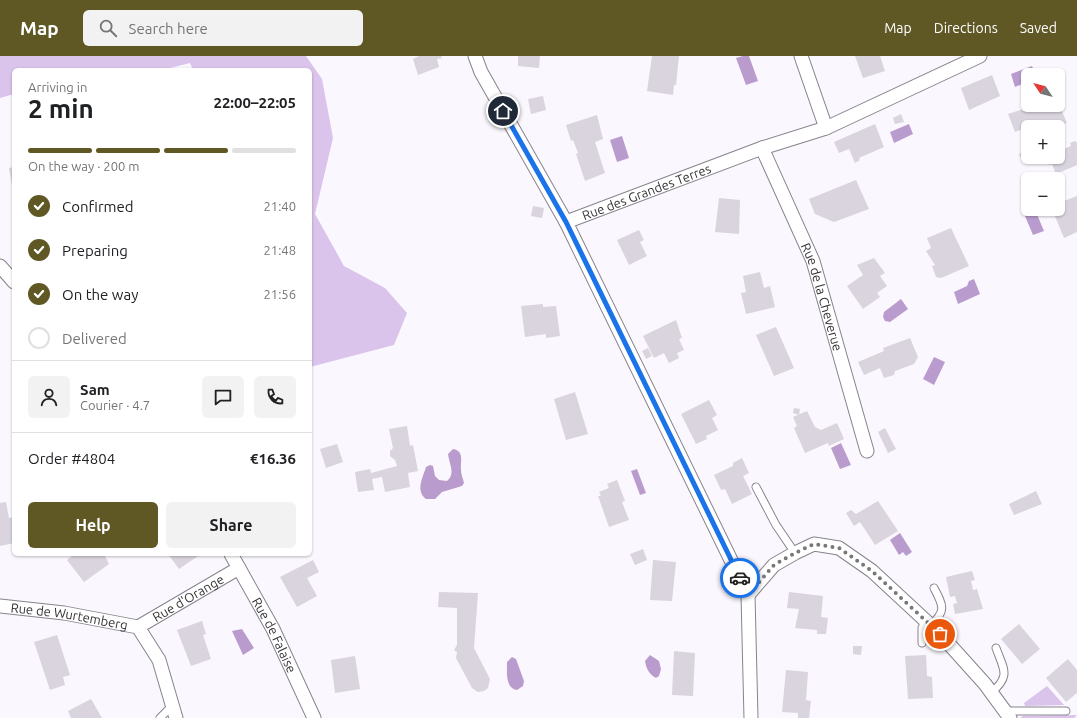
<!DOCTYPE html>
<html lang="en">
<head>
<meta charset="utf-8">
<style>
	body { margin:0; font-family:Ubuntu,sans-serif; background:#f2f2f2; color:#202124; height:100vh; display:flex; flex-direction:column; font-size:15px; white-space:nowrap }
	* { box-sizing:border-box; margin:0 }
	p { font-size:13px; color:#757577 }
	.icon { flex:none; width:22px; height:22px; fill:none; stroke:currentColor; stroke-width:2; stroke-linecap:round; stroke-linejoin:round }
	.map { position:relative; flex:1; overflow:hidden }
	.panel { position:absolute; left:12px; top:12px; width:300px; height:488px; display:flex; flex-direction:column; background:#fff; border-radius:6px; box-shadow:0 1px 3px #0004 }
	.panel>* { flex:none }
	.needle { width:26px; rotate:305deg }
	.buttons { position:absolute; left:1021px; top:12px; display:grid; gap:8px }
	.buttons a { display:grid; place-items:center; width:44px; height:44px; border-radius:6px; background:#fff; box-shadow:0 1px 3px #0004; font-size:20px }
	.pin { position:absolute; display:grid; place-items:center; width:34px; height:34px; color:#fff; margin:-17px; border:2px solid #fff; border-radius:50%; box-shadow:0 1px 4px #0007 }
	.courier { position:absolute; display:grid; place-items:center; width:40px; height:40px; margin:-20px; border:3px solid #1a73e8; border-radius:50%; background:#fff; color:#222; box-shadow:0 1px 5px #0007 }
	.headline em { font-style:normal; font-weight:700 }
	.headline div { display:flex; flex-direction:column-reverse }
	.headline { display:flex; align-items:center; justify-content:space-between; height:68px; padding:0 16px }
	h1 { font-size:26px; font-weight:700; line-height:30px }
	.bar { display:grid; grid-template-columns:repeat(4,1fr); gap:6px 4px; align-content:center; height:48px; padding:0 16px }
	.bar i { height:5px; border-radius:3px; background:#e0e0e0 }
	.bar .selected { background:#5f5724 }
	.bar p { grid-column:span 4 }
	.line { display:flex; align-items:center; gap:10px; padding:0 16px; border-top:1px solid #e0e0e0 }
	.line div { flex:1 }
	.round { display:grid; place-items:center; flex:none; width:42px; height:42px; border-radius:6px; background:#f2f2f2 }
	ol { padding:0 16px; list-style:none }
	li { display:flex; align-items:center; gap:12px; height:44px }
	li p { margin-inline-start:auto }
	li .icon { padding:4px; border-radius:50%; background:#5f5724; color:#fff; stroke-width:4 }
	li:last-child { color:#757577 }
	li i { width:22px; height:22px; border:2px solid #e0e0e0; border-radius:50% }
	.cta { display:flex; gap:8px; margin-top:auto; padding:8px 16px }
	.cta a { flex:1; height:46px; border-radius:6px; background:#5f5724; color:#fff; font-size:16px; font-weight:700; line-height:46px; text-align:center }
	.cta a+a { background:#f2f2f2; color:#202124 }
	header { display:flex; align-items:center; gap:24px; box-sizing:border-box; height:56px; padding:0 20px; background:#5f5724; color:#fff }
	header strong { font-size:19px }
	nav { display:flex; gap:22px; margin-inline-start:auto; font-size:14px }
	.search { width:280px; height:36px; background:#f2f2f2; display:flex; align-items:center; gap:10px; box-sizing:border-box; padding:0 14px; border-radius:6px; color:#757577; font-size:15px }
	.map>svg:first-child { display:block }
</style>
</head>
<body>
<header>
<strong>Map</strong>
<div class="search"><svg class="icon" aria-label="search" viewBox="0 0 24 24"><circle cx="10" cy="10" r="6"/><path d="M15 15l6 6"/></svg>Search here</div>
<nav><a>Map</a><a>Directions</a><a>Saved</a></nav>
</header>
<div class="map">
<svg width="1077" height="662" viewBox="0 0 1077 662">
	<rect width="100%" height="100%" fill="#fbf7fe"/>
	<path fill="#dac4eb" d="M0,0H306L322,23L333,82L315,158L344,210L385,232L407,257L394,289L310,311V14H193L190,7L162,14H14V38L0,42Z
		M1047,630L1064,649L1025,650L1024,647Z
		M1077,659L1074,662H1020L1023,660Z"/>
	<path fill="#b99ccd" d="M743,0H749L758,25L746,29L736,2Z
		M1032,10L1036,19H1028V26L1015,31L1011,18Z
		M909,68L913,78L894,87L890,76Z
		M622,80L629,102L617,106L610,84Z
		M1036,156L1044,175L1033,179L1025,160Z
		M974,223L980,238L958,248L954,236L967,230L969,225Z
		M901,243L908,253L890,266L885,265L883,261L884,256Z
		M934,301L945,306L934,329L923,323Z
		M841,387L851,409L840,413L831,392Z
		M453,393C465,395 460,406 461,414C461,418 463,423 464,427L462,430L442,436L435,443H426C415,435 423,421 426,411L430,409L433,410L435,420L439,424L447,425C456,417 449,408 448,398Z
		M637,413L646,437L640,439L631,415Z
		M900,477L912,496L906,500L903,496L899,499L890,484Z
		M242,573L254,592L243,599L232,575Z
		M650,599L659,605L661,613L659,620L656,622C649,618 646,612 645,605Z
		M512,601L516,603L524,625L523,630L517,634C505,632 507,616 507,606Z"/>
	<path fill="#d9d4dd" d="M419,0H441L442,2L437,3L439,11L418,19L413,3Z
		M518,0H540L539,12L518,10Z
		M652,0H679L676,29H674L673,39L647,35Z
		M855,0H880L885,15L863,22Z
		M992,19L1000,40L969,54L961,32Z
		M543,40L546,54L531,58L528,43Z
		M1058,46L1067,67L1058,71H1028L1015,76L1008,58L1036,49H1058Z
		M901,58L904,66L895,68L893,62Z
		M597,59L603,83L595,86L605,117L585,125L576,98L578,97L573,84L571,85L566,69Z
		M875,68L884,91L859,102L860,104L855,107L849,93L839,97L834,86Z
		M1075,85L1077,87V109L1056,118L1052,108L1049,109L1047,103L1049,101H1058V95L1071,90L1070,87Z
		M1028,94V101H1036L1023,106L1019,98Z
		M14,111V129H12L9,112Z
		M856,124L869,153L834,166L815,158L809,143Z
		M1058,132L1064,145L1077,140V176L1064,182L1052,153H1058Z
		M719,142L740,144L739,178L715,176Z
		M533,150L544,152L542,162L531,160Z
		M951,172L969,210L941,222L936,221L932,210L935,209L926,195L931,192L927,182Z
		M639,174L644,184L640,186L647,200L629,209L617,184Z
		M874,202L885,217L880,220L887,230L877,237L880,241L863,253L847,230L863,219L857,209Z
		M760,216L764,232L770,230L775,251L746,258L741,237L746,236L743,220Z
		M543,248V251L556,250L560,280L546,282V278L525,281L521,250Z
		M676,264L682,282L679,283L684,294L677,297L679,302L669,307L664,297L654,302L643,280Z
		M776,271L794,312L774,320L756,279Z
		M910,282L918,301L914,308L895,315L894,319L884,322L880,312L864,319L858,306L884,295L883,292Z
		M648,292L652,300L646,303L642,295Z
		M575,336L588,378L566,384L554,343Z
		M709,344L717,359L712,362L718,374L706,380L707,383L696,388L681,358Z
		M794,352L800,353L799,359L793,357Z
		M807,355L815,371L821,374L837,367L844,383L829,390L828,387L805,397L794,372L797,370L793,361Z
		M407,370L410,390L413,389L418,415L408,417L410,431L385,436L382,421L372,423L374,434L358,436L355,416L370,413L371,417L397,410L395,404L390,400V395L393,392L389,373Z
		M885,372L896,393L888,397L878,376Z
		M337,388L343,406L326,412L320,393Z
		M742,402L749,417L743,420L752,438L732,448L725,433L721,434L714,419L733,410V407Z
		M617,424L625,445L622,446L629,464L609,471L598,440H601L599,436L609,432L607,428Z
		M1036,435L1042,448L1014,459L1009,448Z
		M878,445L898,475L875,489L860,466L854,470L846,457L851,454L856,458Z
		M6,446L9,462L14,461V487L0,490V447Z
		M643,493L647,504L635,509L630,498Z
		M74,498H104L109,508L84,526L67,504Z
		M168,498H197L198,500L179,513Z
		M313,504L319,516L307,522L317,540L297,551L280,521Z
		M653,504L676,506L672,545L650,544Z
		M972,515L975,524L971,525L973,534L977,533L983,553L955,558L953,548L957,547L955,540L950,541L946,521Z
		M439,536L478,537L474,592L490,623L488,632L484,635L478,636L472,632L456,602L457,596L454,594L457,589V552L438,551Z
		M789,536L823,540L821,561L828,562L826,578H817V574L795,572L799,553L787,552Z
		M202,565L206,578L203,579L211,603L191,610L177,574Z
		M1019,568L1040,593L1022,608L1001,583Z
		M57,579L70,619L63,621L65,629L50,634L34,586Z
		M853,590H862L861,599L853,598Z
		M674,595L695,597L693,640L672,639Z
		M926,599L927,620L932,621L933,642L908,643L905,600Z
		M355,600L360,633L335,637L331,604Z
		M1068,603L1077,614V637L1066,646L1046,622Z
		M786,614L808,616L806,644L811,645L809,662H798V657L782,656Z
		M91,643L102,662H71L68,655Z"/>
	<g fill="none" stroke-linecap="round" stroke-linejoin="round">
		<g stroke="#88838c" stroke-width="9">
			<path id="service" d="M756,431L776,469L795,497
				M930,569C947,556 943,549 934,532
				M922,587V572L925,564
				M991,637C1011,620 1004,614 996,592
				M1004,655H1066
				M160,662L172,650"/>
		</g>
		<g stroke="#88838c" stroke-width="15">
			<g id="minor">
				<path d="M475,0L481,16L566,166"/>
				<path d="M801,0L826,72"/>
				<path id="s1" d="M762,92L813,205L867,395"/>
				<path d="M0,210L14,226"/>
				<path id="s2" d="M231,498L273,573L314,662"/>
				<path d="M748,539L774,509L795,497L814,488L839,492L872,515L940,578L985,628L1010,662"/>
				<path id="s3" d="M0,550L64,557L138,571"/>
				<path id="s4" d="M138,571L239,512"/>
				<path d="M138,571L159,604L176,662"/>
				<path id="s5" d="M751,662L748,539L566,166L762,92L826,72L980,0"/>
			</g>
		</g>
		<use href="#service" stroke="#fff" stroke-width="7"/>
		<use href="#minor" stroke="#fff" stroke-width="13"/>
	</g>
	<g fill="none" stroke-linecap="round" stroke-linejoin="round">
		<path stroke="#7a777b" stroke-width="4" stroke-dasharray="0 7.2" d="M740,522L748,539L774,509L795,497L814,488L839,492L872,515L940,578"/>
		<path stroke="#1a73e8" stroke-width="5" d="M503,55L566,166L740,522"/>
	</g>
	<g text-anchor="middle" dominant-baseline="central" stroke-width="3" stroke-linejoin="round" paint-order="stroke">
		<g font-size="13" fill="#343235" stroke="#fff">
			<text stroke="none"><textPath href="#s5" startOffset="624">Rue des Grandes Terres</textPath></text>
			<text stroke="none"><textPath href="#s1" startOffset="161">Rue de la Cheverue</textPath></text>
			<text stroke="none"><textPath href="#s4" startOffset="58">Rue d'Orange</textPath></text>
			<text stroke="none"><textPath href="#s3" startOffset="70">Rue de Wurtemberg</textPath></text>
			<text stroke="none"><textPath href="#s2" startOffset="92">Rue de Falaise</textPath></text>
		</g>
	</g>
</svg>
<div class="buttons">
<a><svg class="needle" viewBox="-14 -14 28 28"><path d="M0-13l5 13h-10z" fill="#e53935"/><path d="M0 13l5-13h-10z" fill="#757577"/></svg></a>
<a>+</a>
<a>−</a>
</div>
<div class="pin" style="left:940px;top:578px;background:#ea580c"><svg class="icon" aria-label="bag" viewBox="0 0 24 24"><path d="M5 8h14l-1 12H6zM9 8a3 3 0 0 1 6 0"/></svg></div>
<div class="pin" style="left:503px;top:55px;background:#1f2937"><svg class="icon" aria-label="home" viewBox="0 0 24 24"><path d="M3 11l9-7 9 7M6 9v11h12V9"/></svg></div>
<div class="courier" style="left:740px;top:522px"><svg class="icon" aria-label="car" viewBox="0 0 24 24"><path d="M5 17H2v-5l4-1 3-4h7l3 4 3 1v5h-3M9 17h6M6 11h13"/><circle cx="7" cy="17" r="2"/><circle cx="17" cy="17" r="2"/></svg></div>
<section class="panel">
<div class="headline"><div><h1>2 min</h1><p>Arriving in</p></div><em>22:00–22:05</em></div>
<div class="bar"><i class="selected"></i><i class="selected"></i><i class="selected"></i><i></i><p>On the way · 200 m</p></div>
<ol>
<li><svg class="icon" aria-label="check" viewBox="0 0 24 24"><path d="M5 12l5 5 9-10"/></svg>Confirmed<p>21:40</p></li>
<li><svg class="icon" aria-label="check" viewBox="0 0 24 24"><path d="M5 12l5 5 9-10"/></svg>Preparing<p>21:48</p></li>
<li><svg class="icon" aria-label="check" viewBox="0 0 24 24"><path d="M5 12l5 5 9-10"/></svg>On the way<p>21:56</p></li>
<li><i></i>Delivered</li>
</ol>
<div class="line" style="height:72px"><a class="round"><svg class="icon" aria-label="person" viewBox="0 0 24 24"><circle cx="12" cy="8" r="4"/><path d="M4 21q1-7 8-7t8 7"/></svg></a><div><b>Sam</b><p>Courier · 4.7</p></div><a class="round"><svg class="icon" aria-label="chat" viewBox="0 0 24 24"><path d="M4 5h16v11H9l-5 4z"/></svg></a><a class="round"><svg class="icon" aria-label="phone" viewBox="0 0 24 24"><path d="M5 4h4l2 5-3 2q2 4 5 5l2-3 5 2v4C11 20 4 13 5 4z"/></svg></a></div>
<div class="line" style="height:52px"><div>Order #4804</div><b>€16.36</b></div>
<div class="cta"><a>Help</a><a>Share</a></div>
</section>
</div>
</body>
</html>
